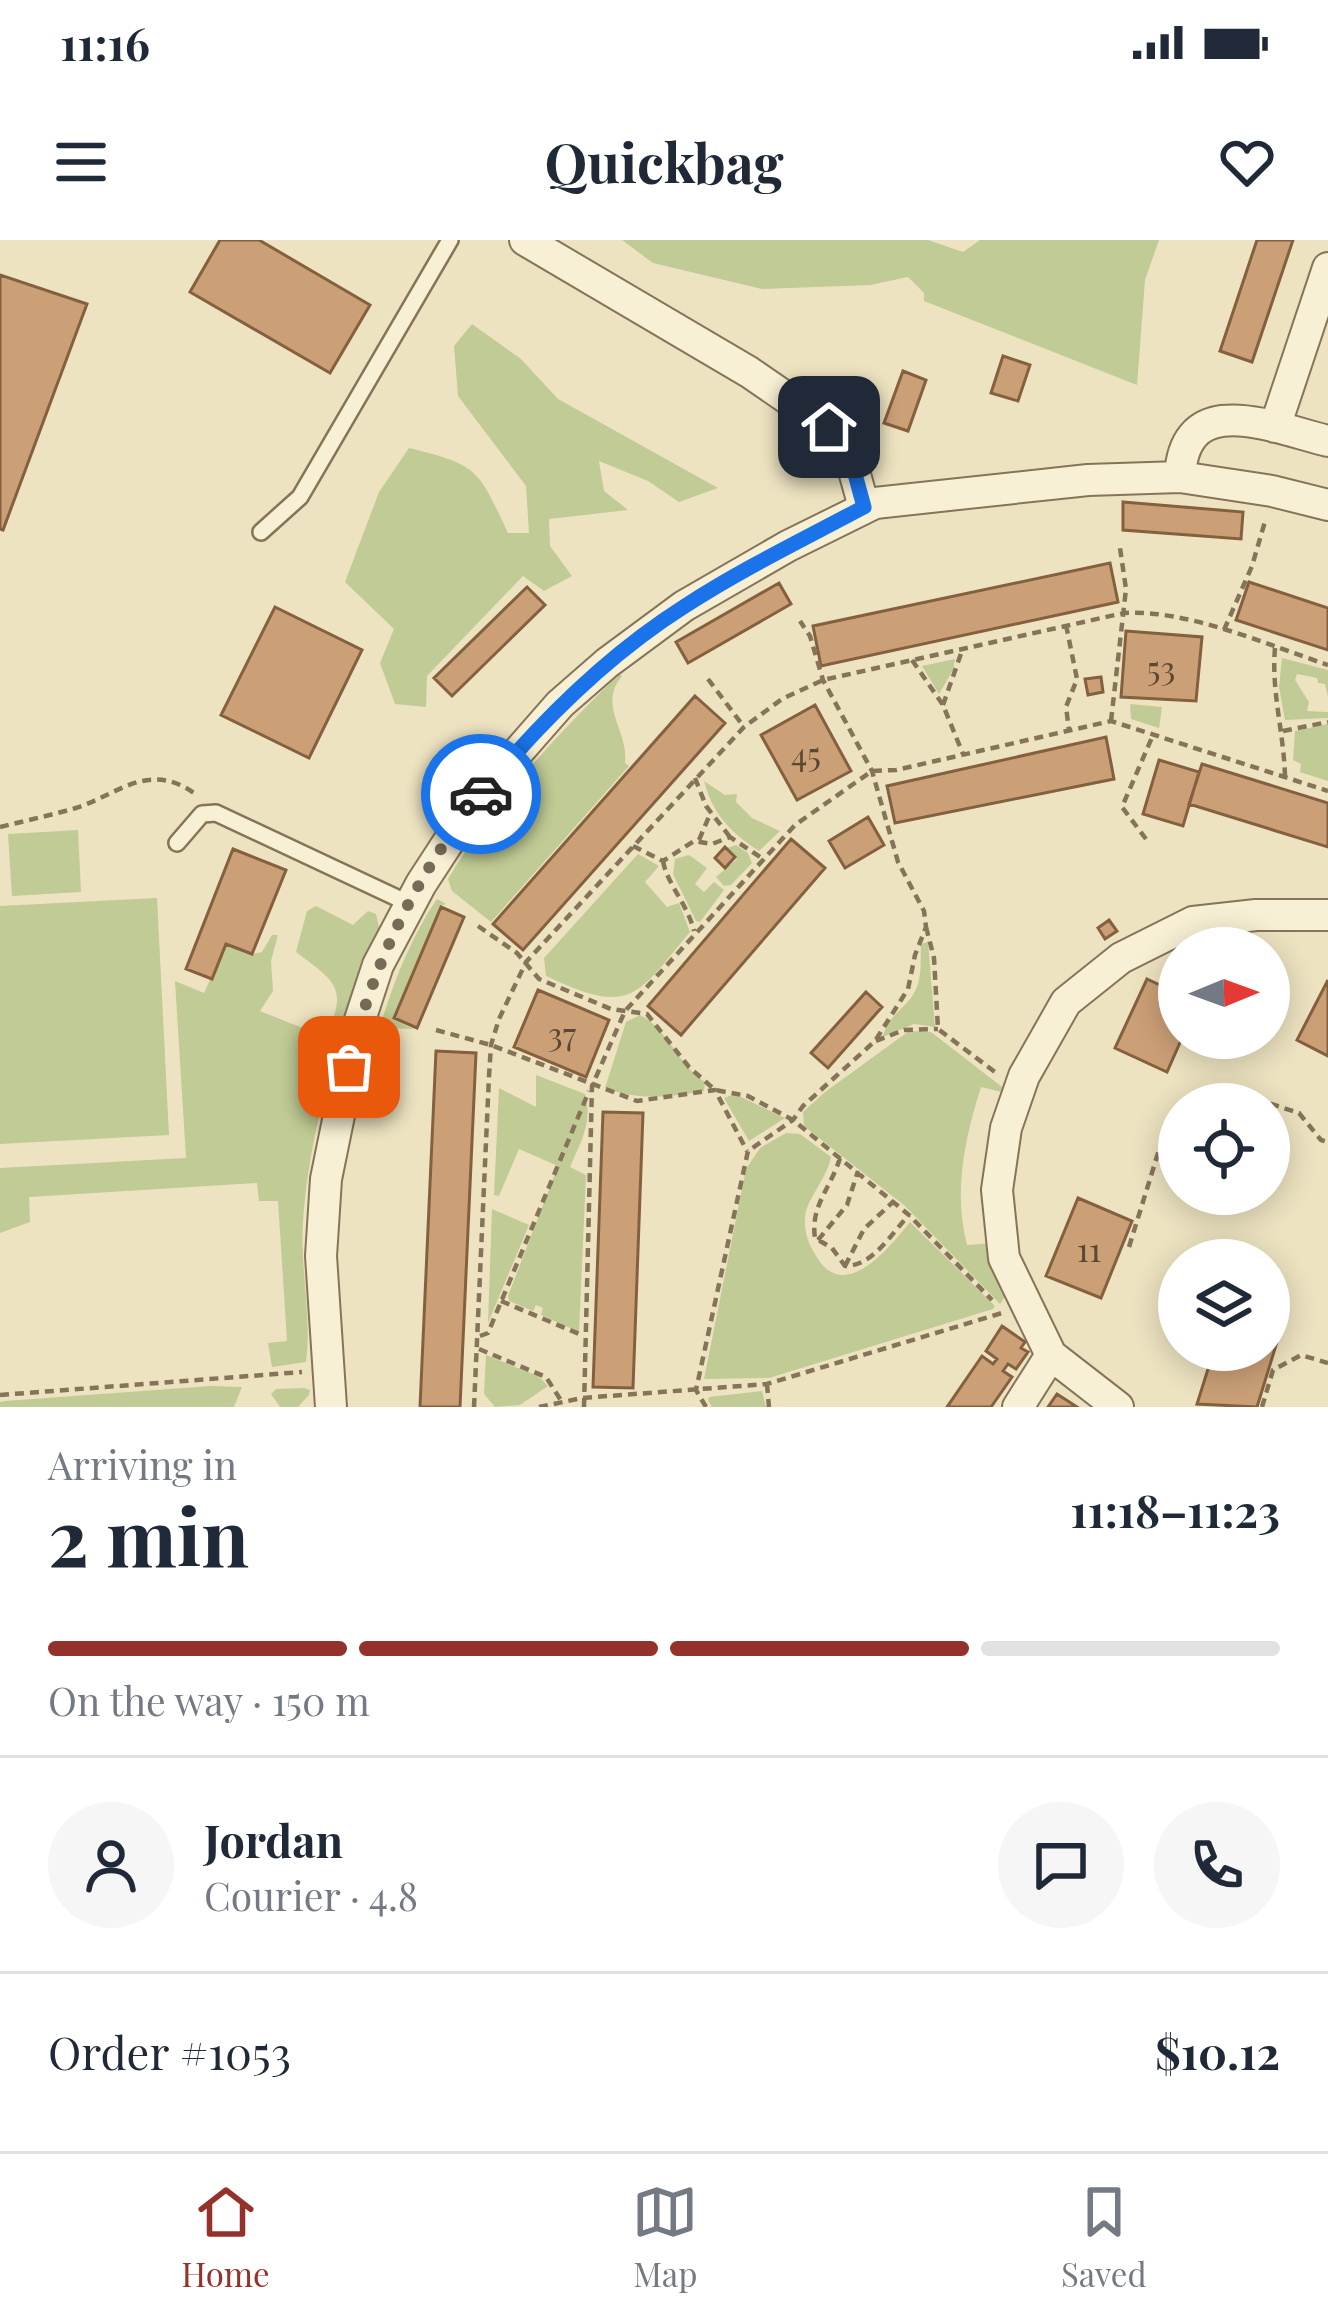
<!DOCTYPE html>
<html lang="en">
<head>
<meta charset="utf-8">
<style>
	body { margin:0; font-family:"Playfair Display",serif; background:#f6f6f7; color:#1f2937; height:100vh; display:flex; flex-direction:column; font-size:45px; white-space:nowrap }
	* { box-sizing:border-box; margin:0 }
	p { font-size:39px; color:#747a83 }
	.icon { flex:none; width:66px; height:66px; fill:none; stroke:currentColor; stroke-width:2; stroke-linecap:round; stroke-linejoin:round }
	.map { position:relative; height:1167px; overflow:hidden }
	.side { display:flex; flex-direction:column; background:#fff; flex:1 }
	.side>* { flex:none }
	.needle { width:78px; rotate:89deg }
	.buttons { position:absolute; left:1158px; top:687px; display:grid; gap:24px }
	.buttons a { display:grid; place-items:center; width:132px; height:132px; border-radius:50%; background:#fff; box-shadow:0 6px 30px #0003; font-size:60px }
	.pin { position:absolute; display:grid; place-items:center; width:102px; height:102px; color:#fff; margin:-51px; border-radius:24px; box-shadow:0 6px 18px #0006 }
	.courier { position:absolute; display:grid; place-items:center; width:120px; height:120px; margin:-60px; border:9px solid #1a73e8; border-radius:50%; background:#fff; color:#222; box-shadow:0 3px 15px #0007 }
	.head em { font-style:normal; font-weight:700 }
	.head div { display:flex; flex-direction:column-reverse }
	.head { display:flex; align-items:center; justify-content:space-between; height:204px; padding:0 48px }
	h1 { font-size:78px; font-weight:700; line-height:90px }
	.bar { display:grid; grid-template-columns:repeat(4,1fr); gap:18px 12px; align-content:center; height:144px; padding:0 48px }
	.bar i { height:15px; border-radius:9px; background:#e0e1e3 }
	.bar .active { background:#94312a }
	.bar p { grid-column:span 4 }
	.line { display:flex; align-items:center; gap:30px; padding:0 48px; border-top:3px solid #e0e1e3 }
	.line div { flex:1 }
	.round { display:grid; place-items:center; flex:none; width:126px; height:126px; border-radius:63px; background:#f6f6f7 }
	.status { display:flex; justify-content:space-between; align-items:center; height:84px; padding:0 60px; background:#fff; direction:ltr }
	.status svg { height:33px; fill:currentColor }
	header { display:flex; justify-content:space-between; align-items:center; height:156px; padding:0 48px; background:#fff; font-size:54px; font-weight:700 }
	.tabs { display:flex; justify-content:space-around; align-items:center; height:168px; border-top:3px solid #e0e1e3; background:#fff; font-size:33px; color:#747a83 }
	.tabs a { display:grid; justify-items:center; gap:6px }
	.tabs .active { color:#94312a }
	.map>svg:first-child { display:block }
</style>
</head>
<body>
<div class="status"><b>11:16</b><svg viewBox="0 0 49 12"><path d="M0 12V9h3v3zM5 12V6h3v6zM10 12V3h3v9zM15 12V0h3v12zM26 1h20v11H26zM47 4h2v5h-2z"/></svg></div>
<header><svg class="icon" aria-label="menu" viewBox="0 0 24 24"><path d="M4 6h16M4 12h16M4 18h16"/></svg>Quickbag<svg class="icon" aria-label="heart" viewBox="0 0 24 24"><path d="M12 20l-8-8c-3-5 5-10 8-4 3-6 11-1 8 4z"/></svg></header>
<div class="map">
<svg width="1328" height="1167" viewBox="0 0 1328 1167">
	<rect width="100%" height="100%" fill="#ede3c1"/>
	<path fill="#c1cb95" d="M622,0H928L963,12L980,0H1159L1145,40L1137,145L924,61V53L908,37L870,45L762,49L653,23Z
		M472,84L521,119L558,159L718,248L679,262L648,241L599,221L604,251L628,270L549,279L550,306L572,336L544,351L523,336L427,436L426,467L395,464L380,423L394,389L345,342L379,252L409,208C479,225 478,229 508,293H529L526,246L458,156L454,106Z
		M1282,418L1328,430V457L1325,444L1318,443L1317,438L1297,434L1295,440L1309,462L1307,471L1328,472V478L1285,480L1279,447Z
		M955,419L953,430L939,454L922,426Z
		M619,434L622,436C597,466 629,491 625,523L629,526L491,682L452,651L448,639C495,561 554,498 619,434Z
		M1130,464L1162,467L1159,488L1131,479Z
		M1328,484V541L1300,532L1301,524L1293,520L1295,491Z
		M704,541L725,555L737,554L736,562L752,578L780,591L759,611C731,593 712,573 704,541Z
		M78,590L81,652L12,656L8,594Z
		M736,605L748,613L752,623L731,645L724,646L716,637L737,619L727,608Z
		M638,614L659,626L645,642L667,667L679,663L690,692C635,758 631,776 546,736L544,718Z
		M689,615L707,628L695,644L704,652L714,642L724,650L700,682L696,681L673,634L675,619Z
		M157,658L169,895L0,904V666Z
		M437,659L446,664L440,666L392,779L414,789L387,788L381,783C394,741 412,695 437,659Z
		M316,666L353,685L368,671L376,674L379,687C345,779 309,884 303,983C300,1029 312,1077 306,1122L272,1127L268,1103L287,1101L278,961H259L257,943L29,957L30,982L0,993V928L186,918L175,741L204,753L226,704L253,714L262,712L272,695H278L271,721L273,751L260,771L325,797C350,747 334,741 296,712L307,671Z
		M928,702L935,787L914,784L883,797C887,777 902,771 913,755C923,739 920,722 921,704Z
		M640,775C668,789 678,825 705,842L704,851C669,857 640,861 605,848L626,782Z
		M909,791L931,792L1006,850V853L981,847C965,898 953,951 967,1005L993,1003L1007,1054L1000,1064L905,966L804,886L803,872L825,852Z
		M536,835L585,854C593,881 581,902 570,927L586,935L579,1092L541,1075L543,1068L536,1065L533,1071L509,1061L508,1056L558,926L519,909L499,956L494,955L499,848L536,867Z
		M735,854L785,878L749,901L724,858Z
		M786,893L800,894L831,917C827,939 806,959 805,978C804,991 808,1003 815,1014C843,1066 889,1008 910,982L995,1066L993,1069L769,1138L704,1139L746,929L760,908Z
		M492,969L529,985L488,1083Z
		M486,1115L538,1136L548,1146L520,1165L495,1167L484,1154Z
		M211,1146L242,1147L234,1167H0V1162L5,1161Z
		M304,1148L310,1150L309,1155L298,1167H280L271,1154L276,1149Z
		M762,1151L766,1167H712L708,1160L709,1157Z"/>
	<path fill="#cba077" stroke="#85603f" stroke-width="3" d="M220,0H259L370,65L330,133L190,52Z
		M1257,0H1293L1252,122L1220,111Z
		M0,35L87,64L3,290L0,289Z
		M1003,116L1030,125L1018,161L991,153Z
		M903,131L926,140L908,191L884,183Z
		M1123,262L1243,272L1241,299L1123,290Z
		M1110,323L1118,362L821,426L813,386Z
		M1249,342L1328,368V410L1236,380Z
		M779,343L791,364L688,423L676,402Z
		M527,347L545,365L452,456L434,438Z
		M275,367L362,410L309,518L221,475Z
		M1126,391L1202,397L1196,461L1121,457Z
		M1101,437L1103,452L1088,455L1085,439Z
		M695,456L725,483L523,710L493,684Z
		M815,465L851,531L797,560L761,495Z
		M1106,497L1114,539L895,583L887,546Z
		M1159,520L1199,532L1183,586L1143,574Z
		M1202,524L1328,563V607L1189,564Z
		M868,577L884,605L845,628L829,601Z
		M791,599L825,628L681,795L648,766Z
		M725,607L735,617L725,628L715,618Z
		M233,609L286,630L252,714L226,704L212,739L186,729Z
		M441,667L464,677L417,788L394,778Z
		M1109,680L1117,691L1105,699L1098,688Z
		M1147,739L1179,754V798H1182L1167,832L1115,808Z
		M1328,740V816L1297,800Z
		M538,750L609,780L586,837L514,807Z
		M866,752L882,767L828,828L811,813Z
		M436,811L476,813L460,1167H420Z
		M603,872L643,873L633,1148L593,1147Z
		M1078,958L1132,981L1101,1058L1046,1036Z
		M1002,1086L1025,1102L1021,1108L1028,1112L1016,1129L1008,1124L1003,1131L1012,1137L991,1167H947L982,1116L993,1124L997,1119L986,1111Z
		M1269,1099L1277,1102L1257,1167L1197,1164L1214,1110H1269Z
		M1057,1154L1077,1167H1048Z"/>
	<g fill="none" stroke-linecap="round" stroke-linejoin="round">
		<g stroke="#867459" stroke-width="20">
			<path id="lane" d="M261,292L300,257L450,0
				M177,603L202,574L216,573L410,664"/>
		</g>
		<g stroke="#867459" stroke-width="34">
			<path id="street" d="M525,0L749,132L829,187L849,213L864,267
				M1275,187L1328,28
				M1180,237C1184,148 1271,187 1328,201
				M331,1167L321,1016L326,939L356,792L378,725L421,644L475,561L560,464L607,423L684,366L788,306L875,263L1088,240L1180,237L1272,251L1328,265
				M1018,1167L1051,1115
				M1118,1167L1051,1115L1004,1018L997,950L1006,888L1024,836L1066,762L1121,718L1193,682L1256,675H1328"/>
		</g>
		<path stroke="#867459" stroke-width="4.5" stroke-dasharray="9 6" stroke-linecap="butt" d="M1066,385L1077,439L1066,467L1069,490
			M1224,390L1252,326L1266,278
			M1275,408C1271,451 1284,493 1285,537
			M912,420L943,465L963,514
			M708,439L744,487
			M943,465L963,408
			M1111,481L1126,349L1120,308
			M1283,491L1328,482
			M695,538L706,566L730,597
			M0,587C25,581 51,575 76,568C119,554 148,521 194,553
			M1146,599L1122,567L1153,495
			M699,600L711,572
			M633,606L663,621L694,601L712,604L730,597L763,619
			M663,621C667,644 688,665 694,691
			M478,686L517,713L539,739L611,769L647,774L689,827L715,850L748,856L793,880L909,975L992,1060
			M926,687L934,718L938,789L995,832
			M436,790L491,805L637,861L715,850L747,911
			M876,801L904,790L938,789
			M1256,859L1299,873L1321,900L1328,902
			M840,918C831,948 810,966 815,998L832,1008L845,1026C873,1026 891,994 909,975
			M818,1000L847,965L858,931
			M1129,1007L1159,910L1164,904L1179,903
			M845,1026L864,989L894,961
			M501,1061L584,1096
			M480,1096L488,1093L589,851
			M479,1109L546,1137L562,1162
			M767,1144L769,1167
			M0,1155L302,1132
			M474,1167L489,836L491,805L499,779L526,722L744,487L782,459L823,440L1124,373C1187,369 1268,405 1328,425
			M539,1167L582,1158L767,1144L1002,1073
			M584,1167L592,846L625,771L795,585L872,531L896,530L1111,481L1328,551
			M706,1167L696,1150L748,911L793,880L803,866L875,801L908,749L915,715L926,687L924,671L898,622L872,531L823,440L810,396L800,381
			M1262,1167L1273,1130L1301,1115L1328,1123"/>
		<use href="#lane" stroke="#f8f0d4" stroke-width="15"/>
		<use href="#street" stroke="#f8f0d4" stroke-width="30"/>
	</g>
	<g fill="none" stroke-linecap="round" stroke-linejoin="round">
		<path stroke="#766b56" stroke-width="12" stroke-dasharray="0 21.6" d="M349,827C370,728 417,633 481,554"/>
		<path stroke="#1a73e8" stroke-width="15" d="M481,554C540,482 606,416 685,366C742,329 804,299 864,267L849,212L829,187"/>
	</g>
	<g text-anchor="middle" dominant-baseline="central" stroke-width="9" stroke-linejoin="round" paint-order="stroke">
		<g font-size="33" fill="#5b4834">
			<text x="1161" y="427">53</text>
			<text x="806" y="513">45</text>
			<text x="562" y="793">37</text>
			<text x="1089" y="1008">11</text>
		</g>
	</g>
</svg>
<div class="buttons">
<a><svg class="needle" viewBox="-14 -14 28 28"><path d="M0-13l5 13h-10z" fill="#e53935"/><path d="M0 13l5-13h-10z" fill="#747a83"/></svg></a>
<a><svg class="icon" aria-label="locate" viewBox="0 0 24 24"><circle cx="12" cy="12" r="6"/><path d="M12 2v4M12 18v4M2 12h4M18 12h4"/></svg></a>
<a><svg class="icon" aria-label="layers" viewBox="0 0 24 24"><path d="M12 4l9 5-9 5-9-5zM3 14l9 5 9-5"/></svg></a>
</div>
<div class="pin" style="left:349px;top:827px;background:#ea580c"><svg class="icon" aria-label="bag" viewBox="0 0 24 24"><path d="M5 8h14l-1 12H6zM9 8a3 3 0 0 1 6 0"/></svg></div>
<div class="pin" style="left:829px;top:187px;background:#1f2937"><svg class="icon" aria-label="home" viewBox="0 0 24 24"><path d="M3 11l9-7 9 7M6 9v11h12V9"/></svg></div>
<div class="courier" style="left:481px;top:554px"><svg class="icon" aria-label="car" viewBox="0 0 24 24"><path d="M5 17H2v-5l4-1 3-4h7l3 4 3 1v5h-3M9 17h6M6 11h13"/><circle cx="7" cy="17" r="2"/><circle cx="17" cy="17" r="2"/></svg></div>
</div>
<section class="side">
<div class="head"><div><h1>2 min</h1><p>Arriving in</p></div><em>11:18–11:23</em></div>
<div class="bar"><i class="active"></i><i class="active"></i><i class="active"></i><i></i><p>On the way · 150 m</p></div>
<div class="line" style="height:216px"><a class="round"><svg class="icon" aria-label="person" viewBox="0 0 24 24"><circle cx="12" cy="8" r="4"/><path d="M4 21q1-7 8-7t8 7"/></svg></a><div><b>Jordan</b><p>Courier · 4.8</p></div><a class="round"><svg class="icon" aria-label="chat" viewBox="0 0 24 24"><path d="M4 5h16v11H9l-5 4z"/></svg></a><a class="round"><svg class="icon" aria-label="phone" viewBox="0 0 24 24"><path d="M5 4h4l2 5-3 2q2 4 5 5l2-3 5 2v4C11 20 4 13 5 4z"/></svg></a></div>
<div class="line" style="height:156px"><div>Order #1053</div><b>$10.12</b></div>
</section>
<nav class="tabs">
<a class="active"><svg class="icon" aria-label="home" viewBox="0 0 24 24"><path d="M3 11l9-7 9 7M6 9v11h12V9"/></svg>Home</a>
<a><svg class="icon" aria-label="map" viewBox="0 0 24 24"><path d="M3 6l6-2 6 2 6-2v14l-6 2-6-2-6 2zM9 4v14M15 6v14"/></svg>Map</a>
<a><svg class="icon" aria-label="saved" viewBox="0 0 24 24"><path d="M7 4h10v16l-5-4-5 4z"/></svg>Saved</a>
</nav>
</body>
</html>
